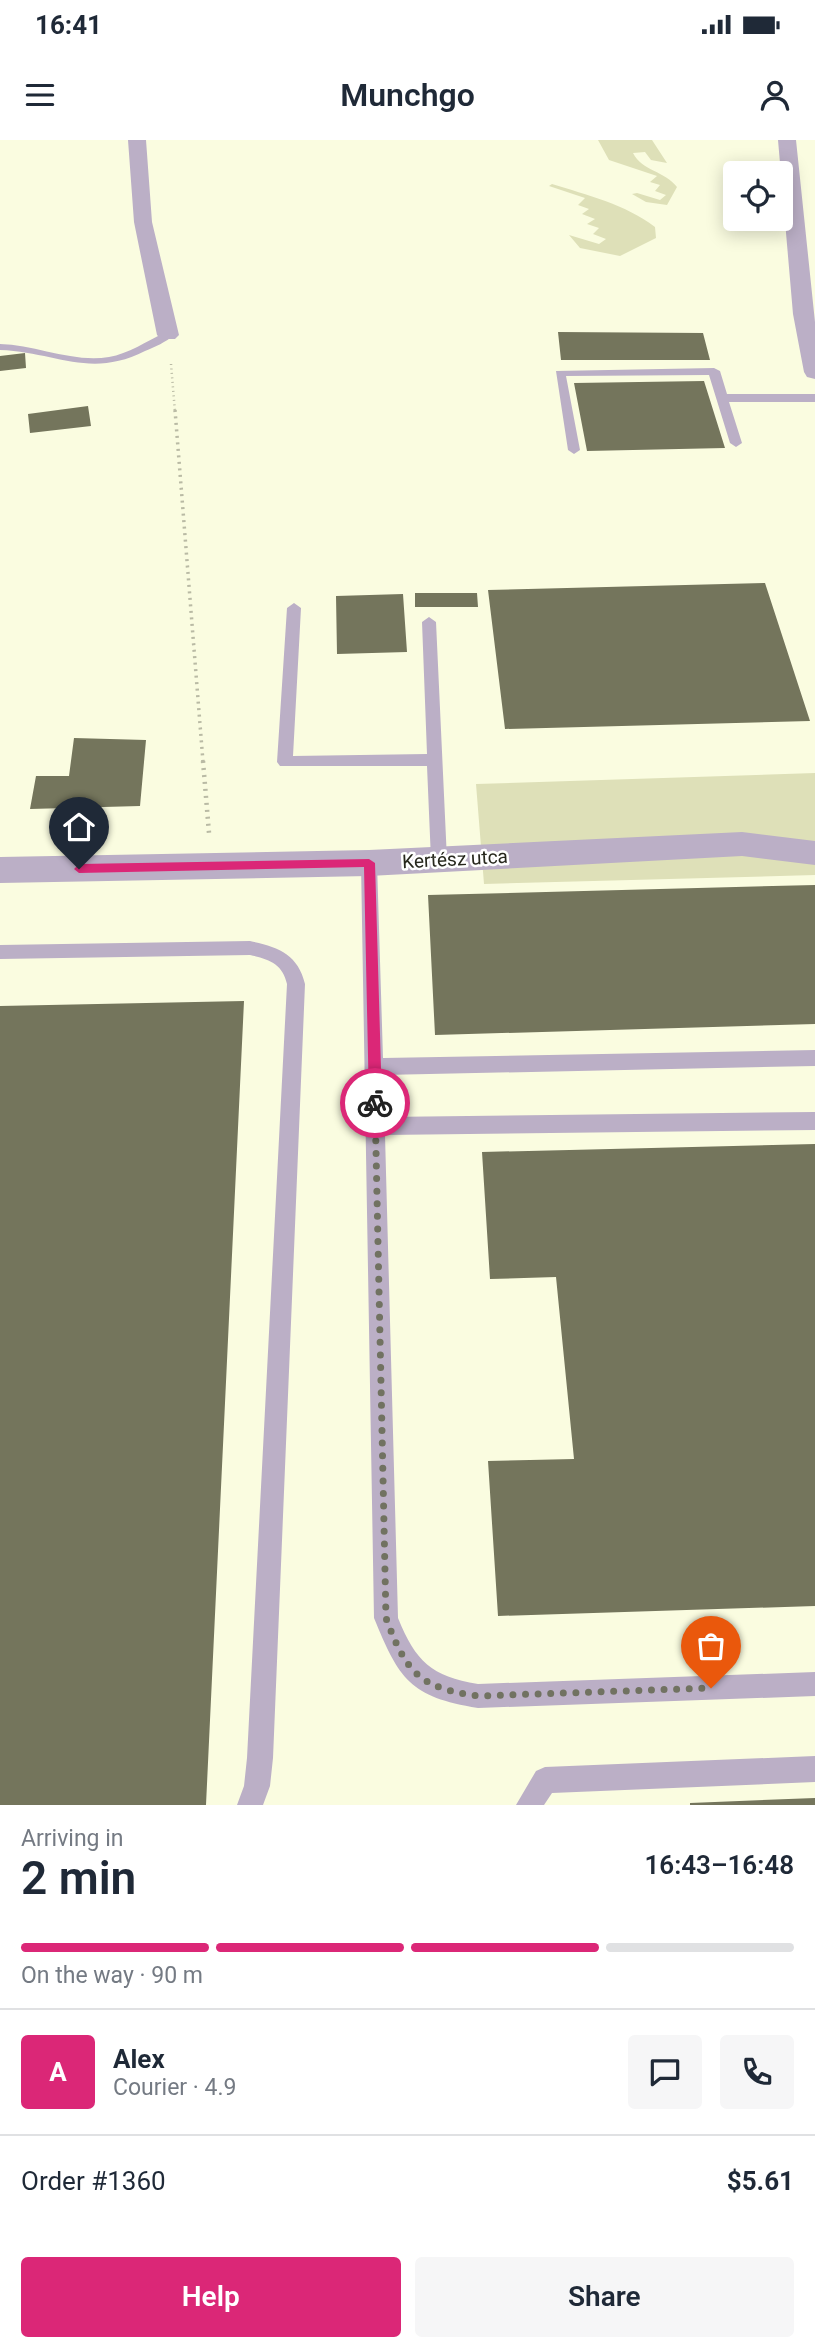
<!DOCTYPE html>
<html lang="en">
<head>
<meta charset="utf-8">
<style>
	body { margin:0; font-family:Roboto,sans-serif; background:#f6f6f7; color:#1f2937; height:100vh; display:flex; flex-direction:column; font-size:26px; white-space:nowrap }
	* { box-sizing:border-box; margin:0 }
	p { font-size:23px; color:#747a83 }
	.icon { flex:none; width:38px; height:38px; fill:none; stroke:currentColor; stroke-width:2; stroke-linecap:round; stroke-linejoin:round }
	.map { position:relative; height:1665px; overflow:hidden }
	.panel { display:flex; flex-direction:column; background:#fff; flex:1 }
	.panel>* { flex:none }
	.tools { position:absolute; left:723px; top:21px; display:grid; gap:14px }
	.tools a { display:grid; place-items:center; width:70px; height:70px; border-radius:7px; background:#fff; box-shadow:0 4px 18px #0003; font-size:35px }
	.pin { position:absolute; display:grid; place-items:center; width:60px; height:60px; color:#fff; margin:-72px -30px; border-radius:50% 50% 50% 0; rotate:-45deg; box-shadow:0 0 7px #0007 }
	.pin .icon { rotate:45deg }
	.courier { position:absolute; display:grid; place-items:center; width:70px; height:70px; margin:-35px; border:5px solid #db2777; border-radius:50%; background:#fff; color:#222; box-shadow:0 2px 9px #0007 }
	.headline em { font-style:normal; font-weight:600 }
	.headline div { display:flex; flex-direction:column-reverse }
	.headline { display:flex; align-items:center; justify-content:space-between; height:119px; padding:0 21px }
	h1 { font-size:46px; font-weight:600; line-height:52px }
	.bar { display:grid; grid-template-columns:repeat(4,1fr); gap:10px 7px; align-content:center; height:84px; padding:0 21px }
	.bar i { height:9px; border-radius:5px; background:#e0e1e3 }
	.bar .on { background:#db2777 }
	.bar p { grid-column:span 4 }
	.line { display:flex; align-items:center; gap:18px; padding:0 21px; border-top:2px solid #e0e1e3 }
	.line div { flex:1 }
	.round { display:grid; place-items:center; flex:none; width:74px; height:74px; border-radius:7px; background:#f6f6f7 }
	.cta { display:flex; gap:14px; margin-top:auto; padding:14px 21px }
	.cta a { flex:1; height:80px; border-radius:7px; background:#db2777; color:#fff; font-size:28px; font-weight:600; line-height:80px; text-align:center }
	.cta a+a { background:#f6f6f7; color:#1f2937 }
	.status { display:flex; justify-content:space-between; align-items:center; height:49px; padding:0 35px; background:#fff; direction:ltr }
	.status svg { height:19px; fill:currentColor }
	header { display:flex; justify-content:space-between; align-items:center; height:91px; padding:0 21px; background:#fff; font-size:32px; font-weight:600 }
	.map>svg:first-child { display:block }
</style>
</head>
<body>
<div class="status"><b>16:41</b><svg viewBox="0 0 49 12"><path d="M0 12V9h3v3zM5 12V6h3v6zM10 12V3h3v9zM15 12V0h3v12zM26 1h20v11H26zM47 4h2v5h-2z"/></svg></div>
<header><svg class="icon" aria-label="menu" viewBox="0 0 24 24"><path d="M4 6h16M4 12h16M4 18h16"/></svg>Munchgo<svg class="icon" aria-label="person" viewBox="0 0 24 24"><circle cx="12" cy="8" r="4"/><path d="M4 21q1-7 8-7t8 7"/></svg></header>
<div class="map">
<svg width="815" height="1665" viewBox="0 0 815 1665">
	<rect width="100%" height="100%" fill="#fafce0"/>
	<path fill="#dee0b8" d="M598,0H652L667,23L651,20L645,12L633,13C642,31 665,31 677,47L667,65L646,62L632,54L637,53L660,60L666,55L655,51L660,45L650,42L657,36L609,20Z
		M552,44C587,55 625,64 655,87L656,98L620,116L580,108L569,95L599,104L606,99L593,94L599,88L587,84L595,79L582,74L589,69L578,65L585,58L549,46Z
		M815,633V735L484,744L476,644Z"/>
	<path fill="#74755c" d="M558,192L703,193L710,220H561Z
		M25,213L26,228L0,231V216Z
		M704,241L725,308L587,311L574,243Z
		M88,266L91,286L30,293L28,274Z
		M765,443L810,581L505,589L488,450Z
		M415,453H477L478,467H415Z
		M403,454L407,512L337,514L336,456Z
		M74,598L146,600L140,666L30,669L36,636H69Z
		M815,745V884L435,895L428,755Z
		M244,861L206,1665H0V866Z
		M815,1004V1466L498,1476L488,1321L574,1319L556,1137L490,1139L482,1012Z
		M815,1658V1665H690V1663Z"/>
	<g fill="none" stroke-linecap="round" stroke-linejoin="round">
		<path stroke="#b9baa4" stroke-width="2.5" stroke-dasharray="1 3.5" stroke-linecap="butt" d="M171,224L175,272"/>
		<path stroke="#b9baa4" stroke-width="3.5" stroke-dasharray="2 4.5" stroke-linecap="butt" d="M175,270L203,622"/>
		<path stroke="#b9baa4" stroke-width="4.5" stroke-dasharray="2 5" stroke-linecap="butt" d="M203,621L209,693"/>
		<path fill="#bbafc6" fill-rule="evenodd" d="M164,193L174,195C166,202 155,207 145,211C90,239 56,212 0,210V204C36,205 73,223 109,217C128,214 147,201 164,193Z
			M714,228L720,231L727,254H815V262H729L742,303L736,307L730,303L709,235L566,236L580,310L574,314L568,310L556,231Z
			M294,463L301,468L293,616L427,614L422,482L429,477L436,482L447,720L445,725H433L431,720L427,626H280L277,622L287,468Z
			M369,716L375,718L377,723L383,918L815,910V926L383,935L384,977L815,972V990L385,995L398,1478C416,1522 431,1536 478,1544L815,1532V1556L478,1568C410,1557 399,1539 374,1478L361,723L363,718Z
			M250,801C278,807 298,814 305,844L273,1618L270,1646L263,1665H237L244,1646L247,1618L287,844C283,824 269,819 250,815L0,819V805Z
			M815,1616V1642L552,1653L544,1665H516L536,1631L545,1627Z"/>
		<path fill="#bbafc6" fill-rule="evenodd" d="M128,0H146L152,82L179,195L175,199H161L157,195L134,82Z
			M778,0H796L815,182V239L807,237L804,232L793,174Z
			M742,692L815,701V725L742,716L369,736L0,743V717L369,710Z"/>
	</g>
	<path fill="#db2777" d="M369,719L375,723L382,963L375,968L369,963L364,727L79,733L74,729L79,724Z"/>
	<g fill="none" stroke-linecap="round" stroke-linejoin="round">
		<path stroke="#717261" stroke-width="7" stroke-dasharray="0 12.6" d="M375,963L386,1478C406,1532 419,1548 478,1556L711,1548"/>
	</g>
	<g text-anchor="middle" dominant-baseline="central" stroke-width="5" stroke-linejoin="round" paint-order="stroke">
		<g font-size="19" fill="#27281d" stroke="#fff">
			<text transform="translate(455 719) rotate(-3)">Kertész utca</text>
		</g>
	</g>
</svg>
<div class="tools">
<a><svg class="icon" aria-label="locate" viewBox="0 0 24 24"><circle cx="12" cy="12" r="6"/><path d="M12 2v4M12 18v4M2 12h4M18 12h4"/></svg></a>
</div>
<div class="pin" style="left:711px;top:1548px;background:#ea580c"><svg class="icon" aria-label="bag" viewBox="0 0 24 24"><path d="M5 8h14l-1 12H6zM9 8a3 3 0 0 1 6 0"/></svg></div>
<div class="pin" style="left:79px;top:729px;background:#1f2937"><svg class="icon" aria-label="home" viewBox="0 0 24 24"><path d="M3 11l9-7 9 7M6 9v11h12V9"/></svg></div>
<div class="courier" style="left:375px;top:963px"><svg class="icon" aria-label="bike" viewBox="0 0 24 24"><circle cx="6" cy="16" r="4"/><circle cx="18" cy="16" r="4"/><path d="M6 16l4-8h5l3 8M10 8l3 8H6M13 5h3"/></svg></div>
</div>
<section class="panel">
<div class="headline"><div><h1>2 min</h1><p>Arriving in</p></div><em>16:43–16:48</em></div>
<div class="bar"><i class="on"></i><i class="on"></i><i class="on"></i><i></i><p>On the way · 90 m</p></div>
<div class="line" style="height:126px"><b class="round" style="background:#db2777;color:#fff">A</b><div><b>Alex</b><p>Courier · 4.9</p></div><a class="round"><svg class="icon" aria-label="chat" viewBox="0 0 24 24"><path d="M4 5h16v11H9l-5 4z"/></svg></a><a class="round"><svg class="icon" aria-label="phone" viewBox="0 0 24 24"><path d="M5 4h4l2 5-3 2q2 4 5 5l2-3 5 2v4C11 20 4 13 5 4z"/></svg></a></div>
<div class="line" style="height:91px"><div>Order #1360</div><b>$5.61</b></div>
<div class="cta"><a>Help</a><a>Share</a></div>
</section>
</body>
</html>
